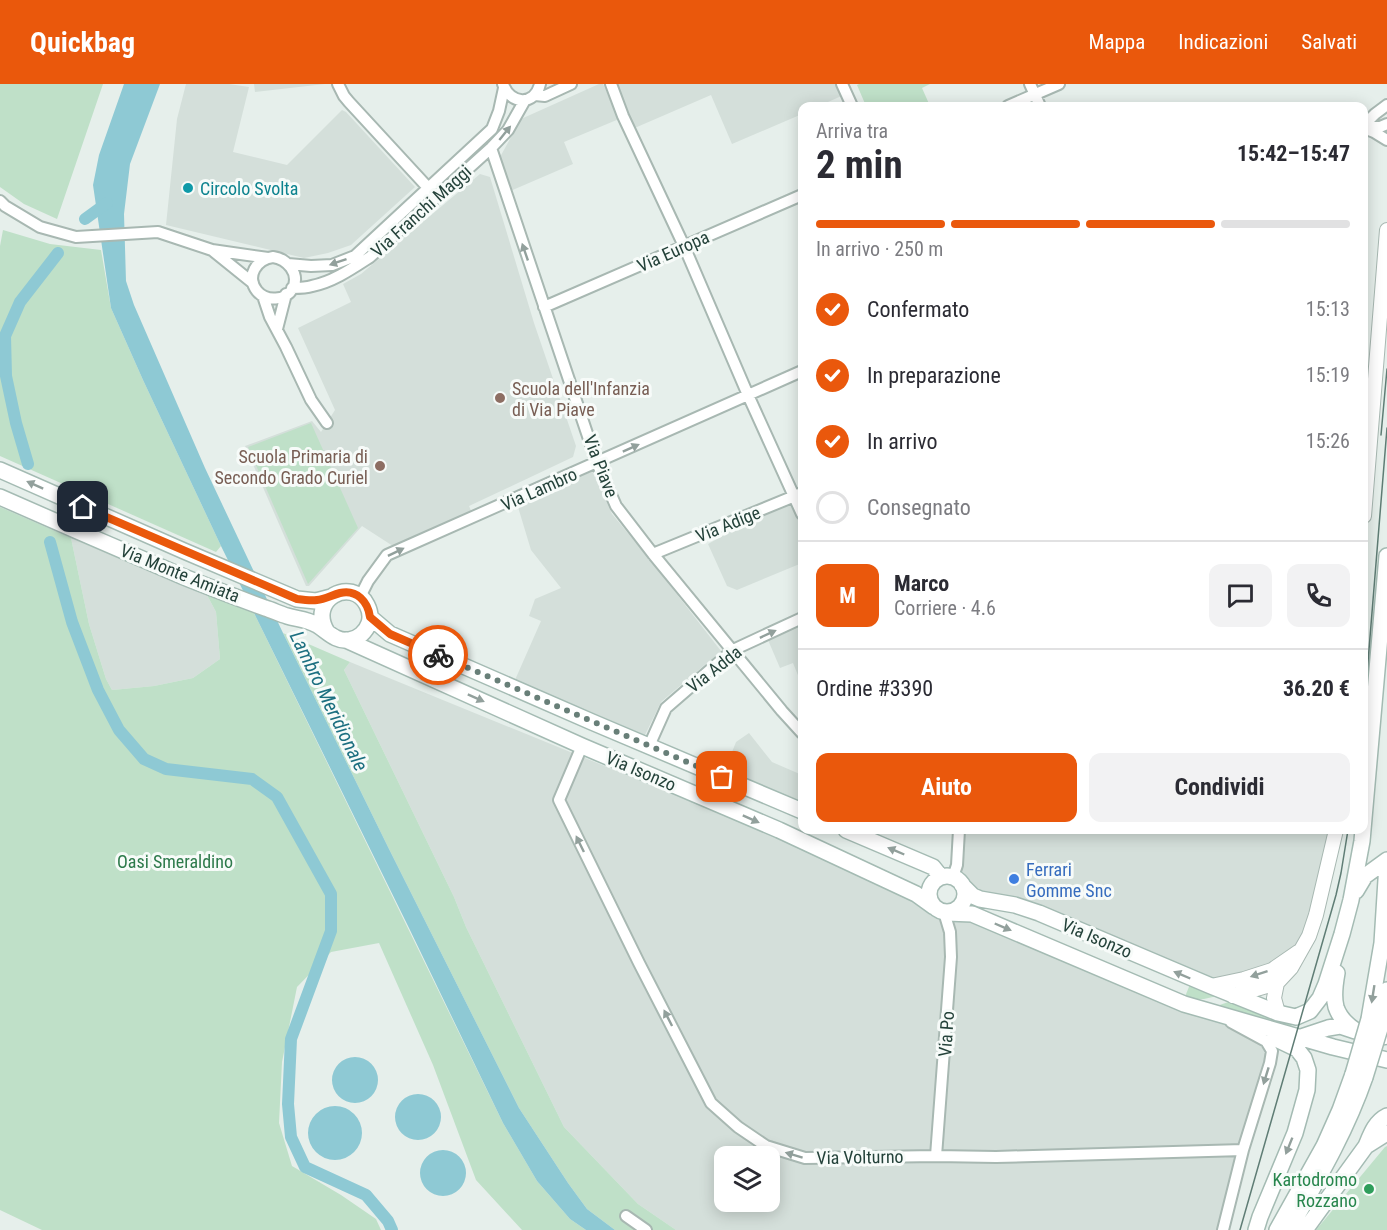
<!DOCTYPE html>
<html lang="it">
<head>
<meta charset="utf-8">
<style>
	body { margin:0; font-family:"Roboto Condensed",sans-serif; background:#f2f2f3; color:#2b2b33; height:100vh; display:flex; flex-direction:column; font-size:22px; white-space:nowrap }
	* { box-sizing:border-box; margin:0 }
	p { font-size:20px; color:#7c7c81 }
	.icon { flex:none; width:33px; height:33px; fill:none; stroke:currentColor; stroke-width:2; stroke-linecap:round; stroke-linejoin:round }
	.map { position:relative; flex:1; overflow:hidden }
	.drawer { position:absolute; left:798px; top:18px; width:570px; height:732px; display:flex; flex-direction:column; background:#fff; border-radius:12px; box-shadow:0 3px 15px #0003 }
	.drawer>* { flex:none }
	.tools { position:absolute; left:714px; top:1062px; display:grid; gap:12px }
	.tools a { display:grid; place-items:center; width:66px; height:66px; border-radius:12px; background:#fff; box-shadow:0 3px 15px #0003; font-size:30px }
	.pin { position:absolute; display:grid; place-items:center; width:51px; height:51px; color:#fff; margin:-26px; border-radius:12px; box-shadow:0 3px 9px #0006 }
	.courier { position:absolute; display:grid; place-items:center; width:60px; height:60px; margin:-30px; border:4px solid #ea580c; border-radius:50%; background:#fff; color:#222; box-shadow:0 2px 8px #0007 }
	.head em { font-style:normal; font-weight:700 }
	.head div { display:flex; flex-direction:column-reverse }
	.head { display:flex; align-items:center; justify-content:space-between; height:102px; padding:0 18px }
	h1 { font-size:39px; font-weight:700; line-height:45px }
	.bar { display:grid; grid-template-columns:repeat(4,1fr); gap:9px 6px; align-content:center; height:72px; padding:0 18px }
	.bar i { height:8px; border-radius:4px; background:#e1e1e2 }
	.bar .active { background:#ea580c }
	.bar p { grid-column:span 4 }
	.line { display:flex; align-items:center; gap:15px; padding:0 18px; border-top:2px solid #e1e1e2 }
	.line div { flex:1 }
	.round { display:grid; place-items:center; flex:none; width:63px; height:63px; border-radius:12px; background:#f2f2f3 }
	ol { padding:0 18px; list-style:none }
	li { display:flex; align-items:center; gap:18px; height:66px }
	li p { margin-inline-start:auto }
	li .icon { padding:6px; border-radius:50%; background:#ea580c; color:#fff; stroke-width:4 }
	li:last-child { color:#7c7c81 }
	li i { width:33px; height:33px; border:3px solid #e1e1e2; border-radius:50% }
	.action { display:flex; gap:12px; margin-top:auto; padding:12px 18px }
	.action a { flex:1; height:69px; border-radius:12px; background:#ea580c; color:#fff; font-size:24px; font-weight:700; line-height:69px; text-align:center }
	.action a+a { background:#f2f2f3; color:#2b2b33 }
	header { display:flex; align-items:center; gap:36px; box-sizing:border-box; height:84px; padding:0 30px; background:#ea580c; color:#fff }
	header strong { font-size:28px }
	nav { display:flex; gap:33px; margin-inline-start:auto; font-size:21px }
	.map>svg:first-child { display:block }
</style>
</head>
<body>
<header>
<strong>Quickbag</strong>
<nav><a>Mappa</a><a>Indicazioni</a><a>Salvati</a></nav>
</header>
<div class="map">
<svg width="1387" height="1146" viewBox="0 0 1387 1146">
	<rect width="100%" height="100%" fill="#e6efeb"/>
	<path fill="#d4dfda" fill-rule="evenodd" d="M186,0H229L249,3L233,68L287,81L342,26L346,28L415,103L351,161L328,169L304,174L166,141L177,35Z
		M254,0H325L255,8Z
		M599,0H603L619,35L564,58L573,80L508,108L500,73L521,35Z
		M611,0H842L846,10L819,22H802V30L732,60L711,11L630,46Z
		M480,90L490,93L534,239L576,362L573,373L469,422L473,431L396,464L362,442L309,502H306L245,362L312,337L321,348L335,326L298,244L351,218L343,200L361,190Z
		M592,387L612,430L651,477L721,567L661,618L645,651L515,596L541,537L529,532L535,515L561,504L531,466L518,423Z
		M795,412L802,430V479L737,506L727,502L708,460Z
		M71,454L207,511L216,528L220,575L193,594L154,602L112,606L106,595L89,540Z
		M802,541V601L793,579L780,584L768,556Z
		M350,578L908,806L937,825L963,830L1210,927L1272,967L1222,1146H676L638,1120L564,1043L466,843L454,813L344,586ZM724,1072H770V1118H724Z
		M749,649L772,678L802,691V713L798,725L722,693L736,658Z
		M959,746H1336L1309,852L1272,886L1211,902L994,817L957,795Z"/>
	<path fill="#bfe0c8" d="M0,0H103L57,135L24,120L0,103Z
		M859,0H930L922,4L930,22H866L857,1Z
		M3,146L50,160L101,166L111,224L143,296L221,462L216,468L0,372V162Z
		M311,339L358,444L308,500L248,363Z
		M0,423L71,454L89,540L106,595L112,606L154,602L193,594L220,575L216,528L207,511L253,527L503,1039L537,1097L570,1135L586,1146H522L476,1096L433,981L379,859L331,868L297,903L282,978L279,1039L292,1082L341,1111L376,1135L381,1146H42L0,1126Z
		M283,549L350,578L344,586L454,813L466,843L564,1043L638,1120L676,1146H615L587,1125L568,1099L519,1024L389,765Z
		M1191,898L1217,912L1204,915H1184Z
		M1234,916L1292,939L1291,944L1214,923Z
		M1387,1062V1146H1316L1385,1063Z"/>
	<path fill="#8ec9d4" d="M124,0H160L130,80L124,130L126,197L134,221L205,384L283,549L389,765L519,1024L568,1099L587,1125L615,1146H586L570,1135L537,1097L503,1039L409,844L221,462L143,296L111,224L93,101L99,71Z
		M332 996a23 23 0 1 1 46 0a23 23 0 1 1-46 0Z
		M395 1033a23 23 0 1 1 46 0a23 23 0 1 1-46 0Z
		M308 1049a27 27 0 1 1 54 0a27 27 0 1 1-54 0Z
		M420 1089a23 23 0 1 1 46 0a23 23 0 1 1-46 0Z"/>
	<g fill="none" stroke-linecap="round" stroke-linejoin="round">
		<path stroke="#8ec9d4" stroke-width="12" d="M85,135L107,119
			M28,380L16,339L6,292L5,252L20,218L58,169
			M50,458L72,538L98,606L119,646L144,675L166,685L252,695L277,713L331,810V847L291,955L288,1020L291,1053L305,1083L366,1111L388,1137L392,1146"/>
		<g stroke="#a8b8b2" stroke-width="14">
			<path id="minor" d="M338,0L344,12L349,18L432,108
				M503,0C510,21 535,22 540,0
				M611,0L623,32L684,162L748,311L802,430
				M842,0L852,22
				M1030,0L1040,22
				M535,11L545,12L571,0
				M1008,22L1059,0
				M1364,41L1375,30L1387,21
				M1367,43H1380L1387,40
				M1364,44L1374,48L1387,56
				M491,64L597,379L616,422L653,470L782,627L802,649
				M0,117L5,122L40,143L76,153L158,148L212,166L268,174
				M212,166L253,199
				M273,173C287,175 300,189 293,204C286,217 266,218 257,207C245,192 257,175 273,173Z
				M288,180L311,182L332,181L355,172L492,45L499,27L504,4
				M292,204C299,204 306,204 312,202C333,198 353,184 370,173L491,64L508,46L525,16
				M263,212L270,233L286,263L311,316L327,339
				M544,223L802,111
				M277,245L286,210
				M653,470L802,409
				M360,513L368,497L387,471L802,287
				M582,662L559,716L639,879L711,1019L738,1043L766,1062L805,1074L936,1072L996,1073L1243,1066
				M649,662L666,624L733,566L802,534
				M953,793L957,781L959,746
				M936,1072L951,873L950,848L944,828
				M626,1132L646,1146
				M1223,1146L1243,1066L1270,979L1272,967L1266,957L1231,938"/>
		</g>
		<g stroke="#a8b8b2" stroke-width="16">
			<path id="tertiary" d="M1364,432L1387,146
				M1211,902L1244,895L1272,886L1298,868
				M1233,912L1277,899
				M1278,929L1274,914L1277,899L1291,884L1309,852L1316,831L1336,746"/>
		</g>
		<g stroke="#a4bbb3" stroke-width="18">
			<path id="secondary" d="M0,386L184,467L297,515L316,517L331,513
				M0,413C61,440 123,467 184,493C211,504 238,514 265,524C272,526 280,530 287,532C297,535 307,535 317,541C328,548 336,558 349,556C358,555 366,548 369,539C371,533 370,527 367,521C352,492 307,515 327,548
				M370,533L390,550L592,638L802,727
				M346,556L582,662L779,746L916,810L934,823
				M846,746L933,783L941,793
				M929 810a18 18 0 1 1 36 0a18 18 0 1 1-36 0Z
				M962,801L973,812L980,815L1015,821L1039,829L1211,902L1278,929L1296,933L1310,927L1320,914L1326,900L1342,850L1351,816L1362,757L1387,472
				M1356,807L1365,792L1387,776
				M947,829L972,830L1184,920L1333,963L1387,976
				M1337,889C1335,900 1333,912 1336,923C1341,938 1357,950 1372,953C1377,954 1382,953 1387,952
				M1369,935L1382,859L1387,780
				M1382,938L1387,906
				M1301,953L1328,944L1340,942L1355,947
				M1366,1062L1387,1049
				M1256,1146L1260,1133L1295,1049L1307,1006L1308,986L1304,974L1297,965L1274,954
				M1277,1146L1324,1062L1340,1026L1353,990
				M1289,1146C1318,1095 1346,1048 1365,993
				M1305,1146L1366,1062C1371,1050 1375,1038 1387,1032"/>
		</g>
		<use href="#minor" stroke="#fff" stroke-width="10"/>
		<use href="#tertiary" stroke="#fff" stroke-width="14"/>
		<use href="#secondary" stroke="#fff" stroke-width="15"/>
		<path stroke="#5f7d75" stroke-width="1.5" d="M1381,351L1387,285
			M1364,627L1387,344
			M1240,1146L1336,811L1341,789L1348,746"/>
		<g stroke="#a4bbb3" stroke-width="18" stroke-linecap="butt">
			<path id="secondary-bridge" d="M1353,990L1369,935
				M1365,993L1382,938"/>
		</g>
		<use href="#secondary-bridge" stroke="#fff" stroke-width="15"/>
	</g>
	<defs><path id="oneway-solid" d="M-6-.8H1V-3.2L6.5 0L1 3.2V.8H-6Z" transform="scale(1.5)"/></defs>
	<g fill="#92a09c">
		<use href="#oneway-solid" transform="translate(505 49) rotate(-51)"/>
		<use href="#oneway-solid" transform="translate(525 168) rotate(-109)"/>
		<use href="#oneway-solid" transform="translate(338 178) rotate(161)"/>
		<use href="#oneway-solid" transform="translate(631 364) rotate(-24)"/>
		<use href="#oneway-solid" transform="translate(35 401) rotate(-156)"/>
		<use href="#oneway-solid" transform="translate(396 468) rotate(-26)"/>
		<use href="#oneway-solid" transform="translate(768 550) rotate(-25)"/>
		<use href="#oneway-solid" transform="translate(476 614) rotate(24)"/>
		<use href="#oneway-solid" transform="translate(751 735) rotate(24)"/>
		<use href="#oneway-solid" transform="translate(580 760) rotate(-116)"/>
		<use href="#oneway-solid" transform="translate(896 767) rotate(-157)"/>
		<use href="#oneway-solid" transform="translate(1003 843) rotate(23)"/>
		<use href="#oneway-solid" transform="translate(1259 890) rotate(162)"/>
		<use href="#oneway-solid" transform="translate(1182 891) rotate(-157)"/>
		<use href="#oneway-solid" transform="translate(1373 910) rotate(99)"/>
		<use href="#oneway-solid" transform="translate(668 934) rotate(-117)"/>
		<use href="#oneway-solid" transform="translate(1266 992) rotate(107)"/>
		<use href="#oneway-solid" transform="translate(1289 1062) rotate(112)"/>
		<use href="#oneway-solid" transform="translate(794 1071) rotate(-163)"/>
	</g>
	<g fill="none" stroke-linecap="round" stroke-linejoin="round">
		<path stroke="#687f78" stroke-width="6" stroke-dasharray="0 10.8" d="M438,571L722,693"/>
		<path stroke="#ea580c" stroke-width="8" d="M83,423L297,515C304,516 311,517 317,516C325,515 332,511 340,509C357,505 368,518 370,533L390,550L438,571"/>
	</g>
	<circle fill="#0f9aa8" stroke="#f7fbf9" stroke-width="2" cx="188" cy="104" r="6"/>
	<g fill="#8d6e63" stroke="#f7fbf9" stroke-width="2">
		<circle cx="500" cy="314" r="6"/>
		<circle cx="380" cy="382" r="6"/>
	</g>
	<circle fill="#3f7fe0" stroke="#f7fbf9" stroke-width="2" cx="1014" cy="795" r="6"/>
	<circle fill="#2e9e5b" stroke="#f7fbf9" stroke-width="2" cx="1369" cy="1105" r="6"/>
	<g text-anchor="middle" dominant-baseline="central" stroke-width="6" stroke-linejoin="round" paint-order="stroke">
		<g font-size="18" fill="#0d838f" stroke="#f7fbf9" text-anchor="start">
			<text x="200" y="104">Circolo Svolta</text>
		</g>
		<g font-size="18" fill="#24423a" stroke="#f7fbf9">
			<text transform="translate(421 127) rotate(-42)">Via Franchi Maggi</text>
			<text transform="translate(673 167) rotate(-24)">Via Europa</text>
			<text transform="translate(601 382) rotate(69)">Via Piave</text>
			<text transform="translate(539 405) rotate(-24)">Via Lambro</text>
			<text transform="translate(728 440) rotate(-22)">Via Adige</text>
			<text transform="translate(180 489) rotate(22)">Via Monte Amiata</text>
			<text transform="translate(714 585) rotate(-38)">Via Adda</text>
			<text transform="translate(641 687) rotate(23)">Via Isonzo</text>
			<text transform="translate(1097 854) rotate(23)">Via Isonzo</text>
			<text transform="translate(946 950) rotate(-86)">Via Po</text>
			<text transform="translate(860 1073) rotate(-1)">Via Volturno</text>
		</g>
		<g font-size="18" fill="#785e54" stroke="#f7fbf9" text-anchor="start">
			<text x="512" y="304">Scuola dell'Infanzia<tspan x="512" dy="21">di Via Piave</tspan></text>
			<text x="368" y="372" text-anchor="end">Scuola Primaria di<tspan x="368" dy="21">Secondo Grado Curiel</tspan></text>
		</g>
		<g font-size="18" fill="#2d7a4b" stroke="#f7fbf9">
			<text x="175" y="777">Oasi Smeraldino</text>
		</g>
		<g font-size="18" fill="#366cbe" stroke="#f7fbf9" text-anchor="start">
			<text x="1026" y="785">Ferrari<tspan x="1026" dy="21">Gomme Snc</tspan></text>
		</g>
		<g font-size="18" fill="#27864d" stroke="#f7fbf9" text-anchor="end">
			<text x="1357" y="1095">Kartodromo<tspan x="1357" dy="21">Rozzano</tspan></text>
		</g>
		<g font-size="20" font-style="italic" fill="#1c6f80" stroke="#f7fbf9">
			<text transform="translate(329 617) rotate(64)">Lambro Meridionale</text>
		</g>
	</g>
</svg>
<div class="tools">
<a><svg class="icon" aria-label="layers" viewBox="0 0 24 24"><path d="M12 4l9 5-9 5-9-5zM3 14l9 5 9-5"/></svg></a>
</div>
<div class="pin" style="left:722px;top:693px;background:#ea580c"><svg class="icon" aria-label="bag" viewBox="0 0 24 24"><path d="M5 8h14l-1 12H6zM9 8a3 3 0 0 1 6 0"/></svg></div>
<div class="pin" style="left:83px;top:423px;background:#1f2937"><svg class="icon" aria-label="home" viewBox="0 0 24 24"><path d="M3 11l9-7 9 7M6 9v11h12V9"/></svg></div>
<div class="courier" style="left:438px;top:571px"><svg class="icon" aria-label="bike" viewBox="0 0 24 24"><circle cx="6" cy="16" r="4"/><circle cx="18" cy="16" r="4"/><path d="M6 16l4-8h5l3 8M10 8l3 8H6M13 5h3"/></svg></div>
<section class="drawer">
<div class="head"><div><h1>2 min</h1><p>Arriva tra</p></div><em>15:42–15:47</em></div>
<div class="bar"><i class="active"></i><i class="active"></i><i class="active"></i><i></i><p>In arrivo · 250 m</p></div>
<ol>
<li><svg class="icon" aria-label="check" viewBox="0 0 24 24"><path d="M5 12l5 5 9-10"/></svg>Confermato<p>15:13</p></li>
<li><svg class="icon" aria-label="check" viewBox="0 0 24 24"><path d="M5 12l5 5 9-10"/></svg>In preparazione<p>15:19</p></li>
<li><svg class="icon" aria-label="check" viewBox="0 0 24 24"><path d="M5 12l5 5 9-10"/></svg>In arrivo<p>15:26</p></li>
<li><i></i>Consegnato</li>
</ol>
<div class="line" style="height:108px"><b class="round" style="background:#ea580c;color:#fff">M</b><div><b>Marco</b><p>Corriere · 4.6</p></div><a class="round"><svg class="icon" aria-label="chat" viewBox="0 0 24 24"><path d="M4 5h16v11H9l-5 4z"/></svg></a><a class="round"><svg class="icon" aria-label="phone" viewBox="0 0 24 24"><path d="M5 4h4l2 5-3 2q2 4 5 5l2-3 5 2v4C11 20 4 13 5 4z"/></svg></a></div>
<div class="line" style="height:78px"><div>Ordine #3390</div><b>36.20 €</b></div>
<div class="action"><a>Aiuto</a><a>Condividi</a></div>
</section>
</div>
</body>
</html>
